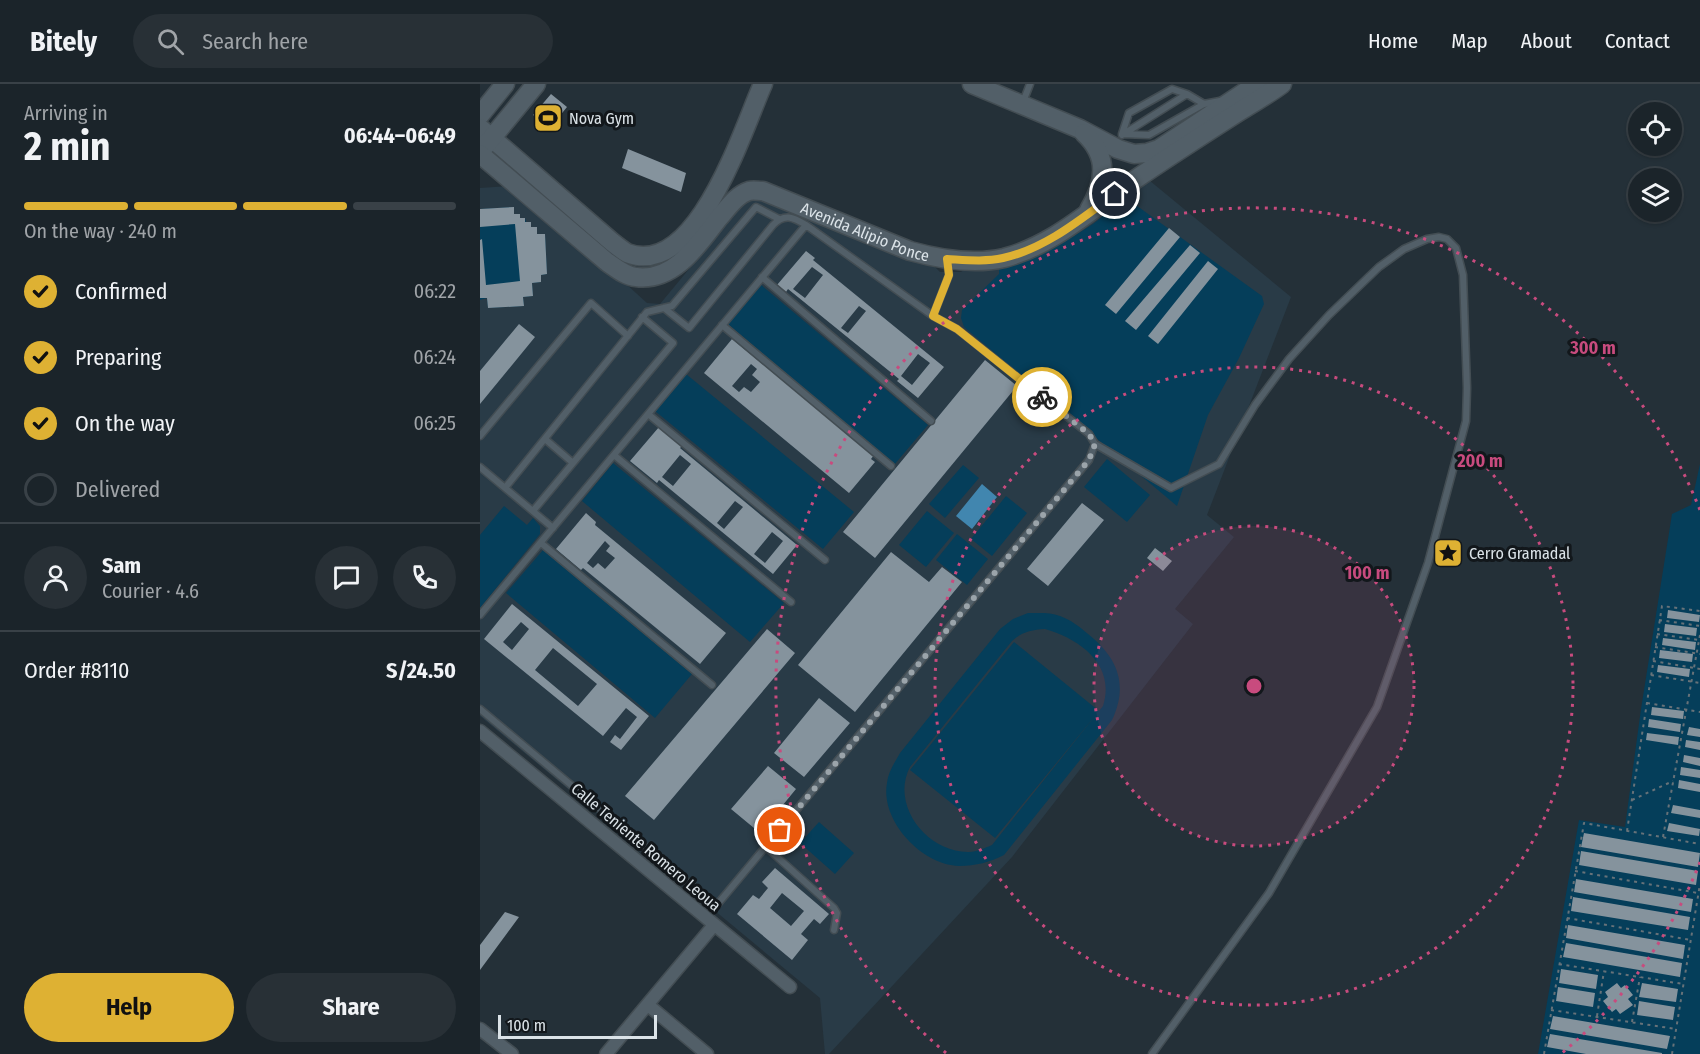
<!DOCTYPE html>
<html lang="en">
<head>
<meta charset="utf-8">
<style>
	body { margin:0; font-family:"Fira Sans Condensed",sans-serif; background:#283036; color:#f1f3f6; height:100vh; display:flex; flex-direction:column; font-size:22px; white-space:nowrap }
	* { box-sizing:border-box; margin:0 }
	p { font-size:20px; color:#a0a4a8 }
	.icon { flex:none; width:33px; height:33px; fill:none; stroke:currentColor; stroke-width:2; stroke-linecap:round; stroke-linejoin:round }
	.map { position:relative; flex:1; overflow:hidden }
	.drawer { display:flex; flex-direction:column; background:#1b242a; width:480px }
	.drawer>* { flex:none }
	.tools { position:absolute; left:1148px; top:18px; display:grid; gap:12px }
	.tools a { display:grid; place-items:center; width:54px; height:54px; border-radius:50%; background:#1b242a; box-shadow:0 2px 4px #0004,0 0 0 2px #394147; font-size:30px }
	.scale { position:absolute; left:18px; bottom:15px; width:159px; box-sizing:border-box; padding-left:6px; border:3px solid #dbe3e8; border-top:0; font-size:16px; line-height:21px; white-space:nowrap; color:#dbe3e8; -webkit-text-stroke:4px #12171b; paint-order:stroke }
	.pin { position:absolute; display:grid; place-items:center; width:51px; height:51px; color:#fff; margin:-26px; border:3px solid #fff; border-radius:50%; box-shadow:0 2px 6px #0007 }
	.courier { position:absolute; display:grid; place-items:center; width:60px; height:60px; margin:-30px; border:4px solid #deb133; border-radius:50%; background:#fff; color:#222; box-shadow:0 2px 8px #0007 }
	.overview em { font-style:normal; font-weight:700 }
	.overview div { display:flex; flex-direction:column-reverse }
	.overview { display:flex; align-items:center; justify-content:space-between; height:102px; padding:0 24px }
	h1 { font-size:39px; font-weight:700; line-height:45px }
	.bar { display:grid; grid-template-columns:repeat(4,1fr); gap:9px 6px; align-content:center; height:72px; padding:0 24px }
	.bar i { height:8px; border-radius:4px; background:#394147 }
	.bar .active { background:#deb133 }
	.bar p { grid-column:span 4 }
	.line { display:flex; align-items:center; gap:15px; padding:0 24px; border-top:2px solid #394147 }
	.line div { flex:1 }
	.round { display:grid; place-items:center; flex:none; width:63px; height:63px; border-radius:32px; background:#283036 }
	ol { padding:0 24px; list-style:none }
	li { display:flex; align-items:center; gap:18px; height:66px }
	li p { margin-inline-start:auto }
	li .icon { padding:6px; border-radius:50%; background:#deb133; color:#111; stroke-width:4 }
	li:last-child { color:#a0a4a8 }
	li i { width:33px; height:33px; border:3px solid #394147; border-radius:50% }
	.cta { display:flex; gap:12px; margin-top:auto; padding:12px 24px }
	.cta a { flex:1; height:69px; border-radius:36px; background:#deb133; color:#111; font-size:24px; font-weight:700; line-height:69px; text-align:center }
	.cta a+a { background:#283036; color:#f1f3f6 }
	header { display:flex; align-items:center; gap:36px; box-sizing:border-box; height:84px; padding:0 30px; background:#1b242a; border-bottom:2px solid #394147 }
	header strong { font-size:28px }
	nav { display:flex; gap:33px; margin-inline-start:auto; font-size:21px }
	.search { width:420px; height:54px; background:#283036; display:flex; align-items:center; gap:15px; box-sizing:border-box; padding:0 21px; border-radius:33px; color:#a0a4a8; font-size:22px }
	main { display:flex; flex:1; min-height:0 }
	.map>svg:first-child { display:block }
</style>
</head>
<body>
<header>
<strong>Bitely</strong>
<div class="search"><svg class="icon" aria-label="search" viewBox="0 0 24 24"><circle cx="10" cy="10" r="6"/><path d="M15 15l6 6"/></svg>Search here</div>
<nav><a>Home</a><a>Map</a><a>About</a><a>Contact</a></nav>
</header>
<main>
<section class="drawer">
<div class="overview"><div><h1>2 min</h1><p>Arriving in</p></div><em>06:44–06:49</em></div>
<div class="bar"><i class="active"></i><i class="active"></i><i class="active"></i><i></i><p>On the way · 240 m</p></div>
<ol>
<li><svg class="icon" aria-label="check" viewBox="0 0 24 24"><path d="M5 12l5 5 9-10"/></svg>Confirmed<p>06:22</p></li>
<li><svg class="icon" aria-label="check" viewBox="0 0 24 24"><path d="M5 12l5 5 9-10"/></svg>Preparing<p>06:24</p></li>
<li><svg class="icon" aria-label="check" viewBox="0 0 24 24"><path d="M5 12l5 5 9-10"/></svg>On the way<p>06:25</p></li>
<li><i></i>Delivered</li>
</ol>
<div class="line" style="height:108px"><a class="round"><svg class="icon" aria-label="person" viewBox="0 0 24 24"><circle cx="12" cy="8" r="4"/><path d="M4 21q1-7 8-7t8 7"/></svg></a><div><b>Sam</b><p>Courier · 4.6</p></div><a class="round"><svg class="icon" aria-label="chat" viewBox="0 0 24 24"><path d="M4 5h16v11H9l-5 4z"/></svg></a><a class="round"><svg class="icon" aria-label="phone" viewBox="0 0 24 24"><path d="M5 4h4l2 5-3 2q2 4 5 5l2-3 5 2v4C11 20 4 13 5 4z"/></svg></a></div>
<div class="line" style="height:78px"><div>Order #8110</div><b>S/24.50</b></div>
<div class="cta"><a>Help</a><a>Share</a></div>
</section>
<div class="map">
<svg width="1220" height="970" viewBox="0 0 1220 970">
	<rect width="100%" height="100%" fill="#243038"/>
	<path fill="#293b47" d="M664,92L811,213L727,431L754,453L695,525L713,540L532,773L349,970H345L340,914L0,632V104L29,102L135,190L167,219L180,220L258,126L278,111L450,178L460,188H481L491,181L534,177Z"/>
	<path fill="#053e5a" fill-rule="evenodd" d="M646,114L782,212L784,220L759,274L728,331L697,422L484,243L481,234L482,226L519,190V182C554,176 584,159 613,140C624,133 633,117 646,114Z
		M34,123V130H40V134H45L46,138H51V143H57V150H65L67,190L61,191V198L52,199L53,212L43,213L44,222L8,224L7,214L0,216V125Z
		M280,200L448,341L414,381L248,240Z
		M206,290L374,428L343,465L175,327Z
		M627,375L670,411L647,438L604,403Z
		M133,379L304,519L270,558L102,417Z
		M1220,380V970H1058L1099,736L1145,743L1161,625L1192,430L1211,421Z
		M483,381L499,394L465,434L449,420Z
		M526,412L547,429L512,472L491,455Z
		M24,422L47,441L53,434L60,442V450L0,524V451Z
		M447,427L474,449L446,483L419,461Z
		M477,450L508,475L487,501L456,476Z
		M63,466L212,590L175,634L26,509Z
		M548,529C559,529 570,528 580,532C591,536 600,543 608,550C637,573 649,600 632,636L524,771C510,778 496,782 479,782C442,781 400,737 407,699C408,688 415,678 420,669L520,545L533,535ZM565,545C600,555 636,581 623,622L512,761C505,764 497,768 489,768C447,769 410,721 430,683L532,557C542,548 551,546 565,545Z
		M534,558L619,627L515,754L430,686Z
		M339,738L374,769L355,790L320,759Z"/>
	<path fill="#4186af" d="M502,400L517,413L492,445L476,432Z"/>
	<path fill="#85939d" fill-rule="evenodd" d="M71,10L87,23L70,44L53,31Z
		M148,65L206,89L201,108L142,84Z
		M34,123V130H40V134H45V138H51V143H57V150H65L67,190L61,191V198L52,199L53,212L43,213L44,222L8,224L7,214H0V156L2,155L6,201L40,197L35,140L0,143V125Z
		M689,144L700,153L636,230L625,221Z
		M710,161L720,169L656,246L645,237Z
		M326,167L335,174L333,176L464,283L438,314L417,297L419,295L308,205L306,208L297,201ZM332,183L343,191L325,214L313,205ZM379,222L386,227L368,249L361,244ZM438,270L450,279L432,301L421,292Z
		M728,177L738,185L678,260L668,252Z
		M39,240L55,253L0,320V287Z
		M252,255L394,371L391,375L395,378L369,409L224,289ZM271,280L277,285L272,291L280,298L271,308L264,303L259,308L252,302Z
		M505,276L537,302L395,474L363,448Z
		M179,343L202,362L200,364L317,461L293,490L179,396L177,399L150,377ZM200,371L211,380L193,402L182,393ZM255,417L263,423L244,445L237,439ZM292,448L303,457L285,479L274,470Z
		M602,419L624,436L568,502L547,485Z
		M106,429L116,438L115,441L246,549L220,580L103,484L101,486L76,465ZM125,457L130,462L126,467L135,474L125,485L118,479L113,484L107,479Z
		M675,464L692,477L683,487L667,474Z
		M411,468L449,498L462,483L482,498L375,628L318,581Z
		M32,520L169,632L141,666L130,658L135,651L140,655L157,633L146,624L123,652L4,555ZM41,538L49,545L32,566L23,558ZM73,564L117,600L98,622L55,586Z
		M1188,526L1220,531L1219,538L1187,534Z
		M1185,540L1217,544L1216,552L1184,548Z
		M287,545L315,569L174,736L145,712Z
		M1183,554L1216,558L1215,566L1182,561Z
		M1180,566L1213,570L1212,578L1179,574Z
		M1178,581L1210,585L1209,593L1177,588Z
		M339,614L370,639L324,693L294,669Z
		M1172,623L1204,627L1203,635L1171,631Z
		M1169,635L1201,640L1200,648L1168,643Z
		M1209,643L1220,645V653L1207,651Z
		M1167,649L1199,653L1198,661L1166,656Z
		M1206,656L1220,658V666L1205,663Z
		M1204,671L1220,674V682L1203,678Z
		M288,682L316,705L280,749L251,725Z
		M1201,683L1220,686V694L1200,691Z
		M1199,696L1220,700V708L1198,704Z
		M1193,721L1220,726V734L1191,729Z
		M1189,739L1220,745L1219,752L1187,747Z
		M1104,749L1220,769L1218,783L1101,763Z
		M1101,767L1218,787L1216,801L1099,781Z
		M295,784L349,830L340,840L334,835L321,850L328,856L312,876L257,830L273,811L279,815L288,804L282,798ZM302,809L324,827L311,842L290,824Z
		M1096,795L1213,815L1211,828L1094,808Z
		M1093,813L1210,833L1208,846L1091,827Z
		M25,828L39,833L0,886V861Z
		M1088,841L1205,861L1203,875L1086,854Z
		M1086,859L1202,879L1200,893L1083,873Z
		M1081,885L1118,891L1116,905L1079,899Z
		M1137,899L1141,904L1145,901L1153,911L1148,915L1153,921L1140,930L1136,925L1132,928L1123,917L1128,913L1125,908Z
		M1162,899L1198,905L1196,918L1159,913Z
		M1078,903L1115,909L1113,923L1076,917Z
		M1159,917L1195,923L1193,936L1157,931Z
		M1073,932L1190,952L1187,965L1070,945Z
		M1070,950L1182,969V970H1106L1067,963Z"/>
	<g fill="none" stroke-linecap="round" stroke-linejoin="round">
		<g stroke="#434d53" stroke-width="9">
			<path id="lane" d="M707,10L692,5L649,29L642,50L669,51L724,20
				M543,18L550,0
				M642,51L707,10L724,20L740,17
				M467,177L469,191L453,232L477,245L609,350L615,360L691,404L739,380L775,321L809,275L849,231L899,183L924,165L947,155L959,153L967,155L976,164L983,191L987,304L986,337L948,479L897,623L789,809L672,970
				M282,193L451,337
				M184,224L209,244L293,141C304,129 313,133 326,141L453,232
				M242,241L411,382
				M168,330L345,476
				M0,352L111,219L148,252
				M65,355L93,379
				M134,371L311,518
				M0,383L73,444
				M25,404L167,228L192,222L276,123L299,135
				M53,427L193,259L162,233
				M61,459L232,601
				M0,531L326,141
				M0,625L236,822L609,376L615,360
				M286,763L354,824L357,829L354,846"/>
		</g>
		<g stroke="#434d53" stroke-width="15">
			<path id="street" d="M0,647L310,903
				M168,921L227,970
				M0,945L32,970
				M126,970L234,841"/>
		</g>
		<g stroke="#434d53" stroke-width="21">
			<g id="secondary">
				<path d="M492,0L600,45L638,65L654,70L667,69L679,65L777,0"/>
				<path d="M0,31L25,0"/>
				<path d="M0,44L132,158C137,162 142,166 147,169C217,196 263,44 283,0"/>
				<path d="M604,49C630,73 625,99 609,126"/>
				<path d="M6,61L56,0"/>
				<path id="s1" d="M0,70L127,178C136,184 145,192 156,193C194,198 218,161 238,135C247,125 256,111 269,107C273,106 278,107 283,107L430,167C459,175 494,181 524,174C574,161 611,125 653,97C688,73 724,50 760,27C774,18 789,10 802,0"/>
			</g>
		</g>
		<path stroke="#677279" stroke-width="2" stroke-dasharray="3 4.5" stroke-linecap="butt" d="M1179,536L1220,542
			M1177,550L1219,556
			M1175,563L1220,570
			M1173,577L1220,585
			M1171,591L1220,599
			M1167,619L1220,628
			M1152,716L1193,697
			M1147,747L1182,522L1220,527
			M1183,753L1220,551
			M1095,787L1218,809
			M1087,834L1211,856
			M1079,880L1203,900
			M1071,926L1196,945
			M1117,932L1124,887
			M1152,938L1160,893
			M1064,970L1104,739L1220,760
			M1192,970L1220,800"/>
		<use href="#lane" stroke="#525f68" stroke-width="6"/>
		<use href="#street" stroke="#525f68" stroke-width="12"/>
		<use href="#secondary" stroke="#525f68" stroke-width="18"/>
	</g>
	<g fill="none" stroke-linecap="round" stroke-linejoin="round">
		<path stroke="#9ba4aa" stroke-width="6" stroke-dasharray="0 10.8" d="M300,746L609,376L615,360L609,350L562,313"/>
		<path stroke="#deb133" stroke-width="8" d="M562,313L477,245L453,232L469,191L467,175C486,176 505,178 523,174C565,165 601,135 635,110"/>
	</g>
	<circle cx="774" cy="602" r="160" fill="#c84b7e" fill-opacity=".12"/>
	<g fill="none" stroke="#c84b7e" stroke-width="3" stroke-dasharray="3 6">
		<circle cx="774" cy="602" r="160"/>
		<circle cx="774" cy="602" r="319"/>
		<path d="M1220 778A479 479 0 0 1 1082 969M466 969A479 479 0 1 1 1220 426"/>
	</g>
	<defs>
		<g id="stadium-square" transform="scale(1.5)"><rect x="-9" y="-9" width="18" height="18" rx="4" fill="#deb133" stroke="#12171b"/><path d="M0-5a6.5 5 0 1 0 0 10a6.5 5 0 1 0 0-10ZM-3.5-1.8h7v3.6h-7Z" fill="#111"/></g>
		<g id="sight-square" transform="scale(1.5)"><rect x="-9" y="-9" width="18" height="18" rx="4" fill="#deb133" stroke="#12171b"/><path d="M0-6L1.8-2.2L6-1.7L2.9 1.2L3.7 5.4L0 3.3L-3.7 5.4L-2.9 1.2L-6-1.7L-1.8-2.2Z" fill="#111"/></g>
	</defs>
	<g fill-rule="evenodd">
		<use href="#stadium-square" x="68" y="34"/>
		<use href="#sight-square" x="968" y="469"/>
	</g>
	<g text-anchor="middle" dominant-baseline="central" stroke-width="6" stroke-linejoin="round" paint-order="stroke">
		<g font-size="16" fill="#dbe3e8" stroke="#12171b" text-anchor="start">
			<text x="89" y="34">Nova Gym</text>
			<text x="989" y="469">Cerro Gramadal</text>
		</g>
		<g font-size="16" fill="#dbe3e8" stroke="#12171b">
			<text stroke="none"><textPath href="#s1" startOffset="472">Avenida Alipio Ponce</textPath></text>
			<text transform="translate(166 763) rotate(40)">Calle Teniente Romero Leoua</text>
		</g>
	</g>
	<circle cx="774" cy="602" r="9" fill="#c84b7e" stroke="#12171b" stroke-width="3"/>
	<g font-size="18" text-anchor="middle" font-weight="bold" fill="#c84b7e" stroke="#12171b" stroke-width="6" stroke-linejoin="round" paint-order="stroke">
		<text x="1113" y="270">300 m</text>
		<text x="1000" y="383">200 m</text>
		<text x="887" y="495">100 m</text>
	</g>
</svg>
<div class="tools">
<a><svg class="icon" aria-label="locate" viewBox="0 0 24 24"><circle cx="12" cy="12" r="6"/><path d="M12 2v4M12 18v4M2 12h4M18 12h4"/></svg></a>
<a><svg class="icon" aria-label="layers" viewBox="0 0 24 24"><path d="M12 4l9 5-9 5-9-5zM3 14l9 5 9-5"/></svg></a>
</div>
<div class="scale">100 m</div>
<div class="pin" style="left:300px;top:746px;background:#ea580c"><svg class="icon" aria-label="bag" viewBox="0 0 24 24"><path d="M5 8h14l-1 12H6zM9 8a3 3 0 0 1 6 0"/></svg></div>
<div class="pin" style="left:635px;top:110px;background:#1f2937"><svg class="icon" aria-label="home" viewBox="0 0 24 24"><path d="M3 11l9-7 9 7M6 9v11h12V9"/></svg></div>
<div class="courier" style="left:562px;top:313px"><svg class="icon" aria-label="bike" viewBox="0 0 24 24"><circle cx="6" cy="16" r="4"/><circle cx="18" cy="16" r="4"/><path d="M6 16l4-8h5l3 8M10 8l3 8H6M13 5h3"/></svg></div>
</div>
</main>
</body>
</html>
